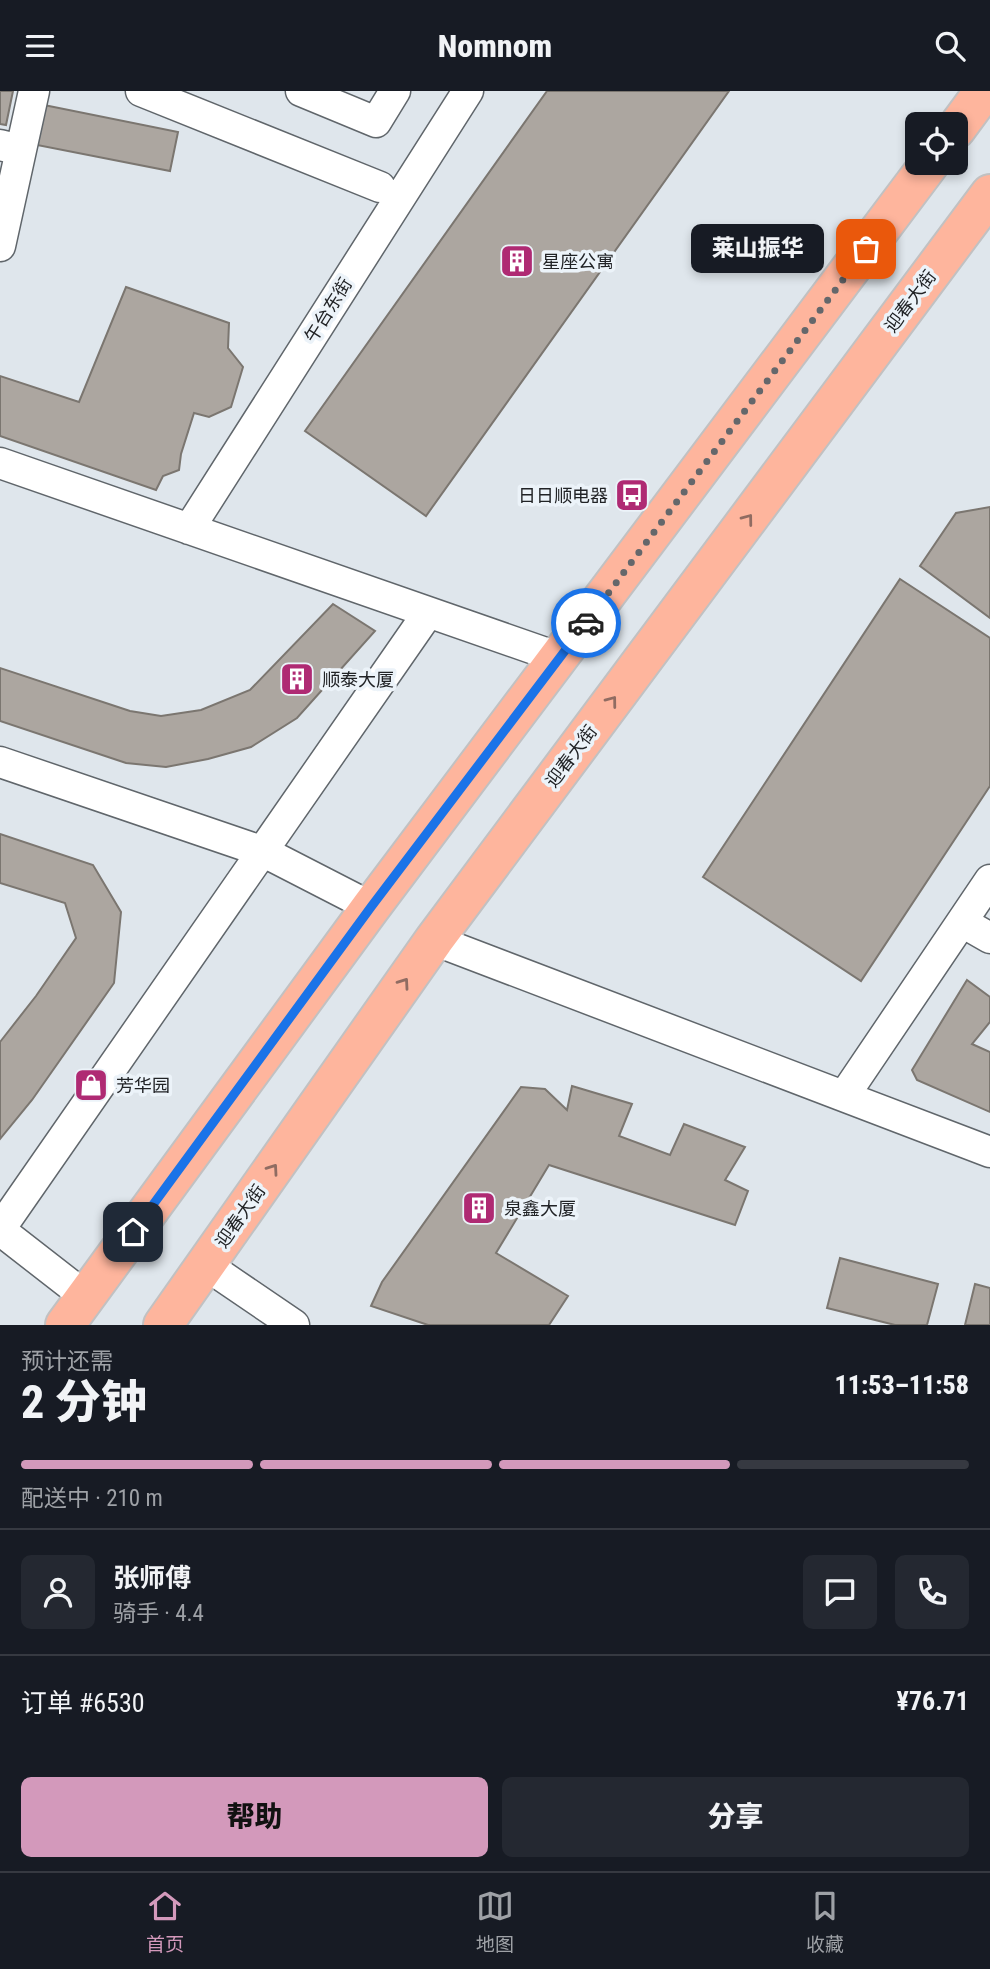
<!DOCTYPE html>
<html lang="zh">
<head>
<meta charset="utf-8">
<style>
	body { margin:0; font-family:"Roboto Condensed","Noto Sans SC",sans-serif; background:#242831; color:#f1f3f6; height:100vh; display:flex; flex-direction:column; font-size:26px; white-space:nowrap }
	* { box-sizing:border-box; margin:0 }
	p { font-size:23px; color:#9ea1a6 }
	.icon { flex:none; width:38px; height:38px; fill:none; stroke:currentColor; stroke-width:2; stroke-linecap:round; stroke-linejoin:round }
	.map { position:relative; height:1234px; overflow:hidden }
	.sheet { display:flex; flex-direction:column; background:#171b24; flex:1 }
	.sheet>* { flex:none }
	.controls { position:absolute; left:905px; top:21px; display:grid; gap:14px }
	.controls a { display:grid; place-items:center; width:63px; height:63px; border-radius:10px; background:#171b24; box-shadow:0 4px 10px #0003; font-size:35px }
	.pin { position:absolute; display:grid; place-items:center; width:60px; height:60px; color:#fff; margin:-30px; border-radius:14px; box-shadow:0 4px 10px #0006 }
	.courier { position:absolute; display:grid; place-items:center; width:70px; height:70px; margin:-35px; border:5px solid #1a73e8; border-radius:50%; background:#fff; color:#222; box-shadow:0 2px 9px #0007 }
	.bubble { position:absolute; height:49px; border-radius:10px; background:#171b24; box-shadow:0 4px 10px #0003; font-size:23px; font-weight:800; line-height:49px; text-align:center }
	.headline em { font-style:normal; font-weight:800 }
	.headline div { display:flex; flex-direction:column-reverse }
	.headline { display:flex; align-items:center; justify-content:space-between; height:119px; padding:0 21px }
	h1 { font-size:46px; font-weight:800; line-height:52px }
	.bar { display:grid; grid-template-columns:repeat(4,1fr); gap:10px 7px; align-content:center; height:84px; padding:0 21px }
	.bar i { height:9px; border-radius:5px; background:#363941 }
	.bar .current { background:#d399bb }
	.bar p { grid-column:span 4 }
	.line { display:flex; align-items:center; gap:18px; padding:0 21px; border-top:2px solid #363941 }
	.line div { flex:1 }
	.round { display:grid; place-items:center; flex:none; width:74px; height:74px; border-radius:10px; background:#242831 }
	.action { display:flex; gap:14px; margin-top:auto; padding:14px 21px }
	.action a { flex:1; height:80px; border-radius:10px; background:#d399bb; color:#111; font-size:28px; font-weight:800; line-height:80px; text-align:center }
	.action a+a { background:#242831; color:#f1f3f6 }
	header { display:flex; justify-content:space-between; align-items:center; height:91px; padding:0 21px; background:#171b24; font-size:32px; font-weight:800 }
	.dock { display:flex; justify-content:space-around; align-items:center; height:98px; border-top:2px solid #363941; background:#171b24; font-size:19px; color:#9ea1a6 }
	.dock a { display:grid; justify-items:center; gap:4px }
	.dock .current { color:#d399bb }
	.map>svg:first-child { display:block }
</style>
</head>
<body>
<header><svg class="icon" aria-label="menu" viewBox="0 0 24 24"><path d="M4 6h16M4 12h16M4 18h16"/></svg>Nomnom<svg class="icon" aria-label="search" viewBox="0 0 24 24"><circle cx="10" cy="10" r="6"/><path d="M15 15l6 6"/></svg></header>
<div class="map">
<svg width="990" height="1234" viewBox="0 0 990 1234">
	<rect width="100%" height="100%" fill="#dfe6ec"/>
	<path fill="#aca6a0" stroke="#7b7670" stroke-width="2" d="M0,0H13L6,34L0,33Z
		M547,0H729L426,425L305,340Z
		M39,13L178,41L170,80L32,53Z
		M126,196L229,232L228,257L243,276L231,316L209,326L194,322L181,363L179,379L163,385L156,399L0,345V285L79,311Z
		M990,416V527L920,475L956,422Z
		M900,488L990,547V695L861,890L703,786Z
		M333,513L375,540L297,627L251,656L208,668L166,676L126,672L0,630V577L130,620L161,625L201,619L250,599Z
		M0,743L93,774L121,821L114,892L32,1009L0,1048V951L36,905L76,847L65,812L0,792Z
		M967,889L990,906V931L972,953L990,961V1021L917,989L912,979Z
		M572,995L632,1013L619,1045L670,1064L684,1033L745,1056L725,1089L748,1100L735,1134L549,1074L496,1162L568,1205L549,1234H428L371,1215L382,1191L521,996L545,998L567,1019Z
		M840,1167L938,1193L927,1234H895L827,1217Z
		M975,1193L990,1197V1234H965Z"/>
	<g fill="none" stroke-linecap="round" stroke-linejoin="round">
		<g stroke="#60666b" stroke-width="33">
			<path id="minor" d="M141,0L380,96
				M301,0L376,31L395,0
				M0,54L21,59L0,155
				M21,59L34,0
				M0,372L560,567
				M189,438L468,0
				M0,671L264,761L371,816
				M962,831L990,847
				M434,849L990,1061
				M844,1005L990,789
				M0,1138L428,522
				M0,1139L86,1206
				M206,1174L294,1234"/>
		</g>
		<g stroke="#c1c1c2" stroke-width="42">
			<path id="major" d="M956,38L984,0
				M65,1234L371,816L930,72
				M163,1234L434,849L990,103"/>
		</g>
		<use href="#minor" stroke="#fff" stroke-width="30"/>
		<use href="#major" stroke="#feb59d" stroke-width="38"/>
	</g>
	<defs><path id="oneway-chevron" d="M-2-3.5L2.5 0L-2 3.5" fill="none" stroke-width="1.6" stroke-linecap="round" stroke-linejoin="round" transform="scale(1.75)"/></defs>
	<g stroke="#906c62">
		<use href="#oneway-chevron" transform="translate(748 428) rotate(-53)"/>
		<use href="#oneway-chevron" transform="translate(612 610) rotate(-53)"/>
		<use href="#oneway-chevron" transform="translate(404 892) rotate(-55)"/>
		<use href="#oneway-chevron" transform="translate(273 1078) rotate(-55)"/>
	</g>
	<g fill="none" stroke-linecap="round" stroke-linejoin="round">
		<path stroke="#64676b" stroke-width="7" stroke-dasharray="0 12.6" d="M586,532L866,158"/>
		<path stroke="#1a73e8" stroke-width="9" d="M133,1141L371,816L586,532"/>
	</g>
	<defs>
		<g id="building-square" transform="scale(1.75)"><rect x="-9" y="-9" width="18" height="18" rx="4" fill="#af2a73" stroke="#ecf3f9"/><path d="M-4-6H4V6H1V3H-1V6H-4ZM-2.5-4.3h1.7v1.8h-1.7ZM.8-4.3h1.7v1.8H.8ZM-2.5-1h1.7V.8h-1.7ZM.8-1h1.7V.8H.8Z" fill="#fff"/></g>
		<g id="bus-square" transform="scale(1.75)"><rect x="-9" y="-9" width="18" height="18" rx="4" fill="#af2a73" stroke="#ecf3f9"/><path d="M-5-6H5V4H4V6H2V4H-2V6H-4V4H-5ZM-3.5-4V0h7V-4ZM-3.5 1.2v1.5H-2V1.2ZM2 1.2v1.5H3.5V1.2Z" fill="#fff"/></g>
		<g id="shop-square" transform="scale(1.75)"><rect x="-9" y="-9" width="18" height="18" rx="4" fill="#af2a73" stroke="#ecf3f9"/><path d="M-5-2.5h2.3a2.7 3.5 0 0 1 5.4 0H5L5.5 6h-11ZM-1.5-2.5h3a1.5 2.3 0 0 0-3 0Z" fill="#fff"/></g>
	</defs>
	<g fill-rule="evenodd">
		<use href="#building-square" x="517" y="170"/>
		<use href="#bus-square" x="632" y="404"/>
		<use href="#building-square" x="297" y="588"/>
		<use href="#shop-square" x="91" y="994"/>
		<use href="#building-square" x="479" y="1117"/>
	</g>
	<g text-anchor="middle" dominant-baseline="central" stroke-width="7" stroke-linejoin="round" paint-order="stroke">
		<g font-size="18" fill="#212326" stroke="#ecf3f9" text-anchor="start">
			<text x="542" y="170">星座公寓</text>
			<text x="608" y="404" text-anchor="end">日日顺电器</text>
			<text x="322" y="588">顺泰大厦</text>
			<text x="116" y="994">芳华园</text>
			<text x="504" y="1117">泉鑫大厦</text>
		</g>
		<g font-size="18" fill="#212326" stroke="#ecf3f9">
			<text transform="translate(910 210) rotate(-53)">迎春大街</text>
			<text transform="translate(328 219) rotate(-58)">午台东街</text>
			<text transform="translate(571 665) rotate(-53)">迎春大街</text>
			<text transform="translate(240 1125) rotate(-55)">迎春大街</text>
		</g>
	</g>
</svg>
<div class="controls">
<a><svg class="icon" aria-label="locate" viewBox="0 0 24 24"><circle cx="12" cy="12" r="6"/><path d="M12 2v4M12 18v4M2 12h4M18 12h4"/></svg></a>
</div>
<div class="pin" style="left:866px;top:158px;background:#ea580c"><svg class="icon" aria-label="bag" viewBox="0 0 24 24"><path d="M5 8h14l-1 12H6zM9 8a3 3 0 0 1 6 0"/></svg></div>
<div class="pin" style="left:133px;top:1141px;background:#1f2937"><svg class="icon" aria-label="home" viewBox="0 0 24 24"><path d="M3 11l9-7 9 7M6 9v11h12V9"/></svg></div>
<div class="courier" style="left:586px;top:532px"><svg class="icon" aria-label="car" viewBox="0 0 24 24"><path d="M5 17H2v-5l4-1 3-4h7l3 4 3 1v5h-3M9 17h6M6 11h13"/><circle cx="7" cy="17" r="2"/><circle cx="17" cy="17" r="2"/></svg></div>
<div class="bubble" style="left:691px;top:133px;width:133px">莱山振华</div>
</div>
<section class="sheet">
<div class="headline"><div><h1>2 分钟</h1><p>预计还需</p></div><em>11:53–11:58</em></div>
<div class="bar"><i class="current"></i><i class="current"></i><i class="current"></i><i></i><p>配送中 · 210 m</p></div>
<div class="line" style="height:126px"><a class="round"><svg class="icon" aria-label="person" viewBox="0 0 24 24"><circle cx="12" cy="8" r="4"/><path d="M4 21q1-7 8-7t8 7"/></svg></a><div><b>张师傅</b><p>骑手 · 4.4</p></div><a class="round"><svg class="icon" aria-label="chat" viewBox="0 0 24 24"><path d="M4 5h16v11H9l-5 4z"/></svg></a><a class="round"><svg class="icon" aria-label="phone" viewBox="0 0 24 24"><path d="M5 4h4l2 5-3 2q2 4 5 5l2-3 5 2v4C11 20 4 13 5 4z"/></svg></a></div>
<div class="line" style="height:91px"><div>订单 #6530</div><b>¥76.71</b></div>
<div class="action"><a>帮助</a><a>分享</a></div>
</section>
<nav class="dock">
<a class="current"><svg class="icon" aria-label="home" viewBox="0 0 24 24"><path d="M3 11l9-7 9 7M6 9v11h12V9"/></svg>首页</a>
<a><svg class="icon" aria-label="map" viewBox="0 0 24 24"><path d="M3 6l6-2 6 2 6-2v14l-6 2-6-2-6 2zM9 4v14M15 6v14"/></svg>地图</a>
<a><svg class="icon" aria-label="saved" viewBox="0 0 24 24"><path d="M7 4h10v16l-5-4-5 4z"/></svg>收藏</a>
</nav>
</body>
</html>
